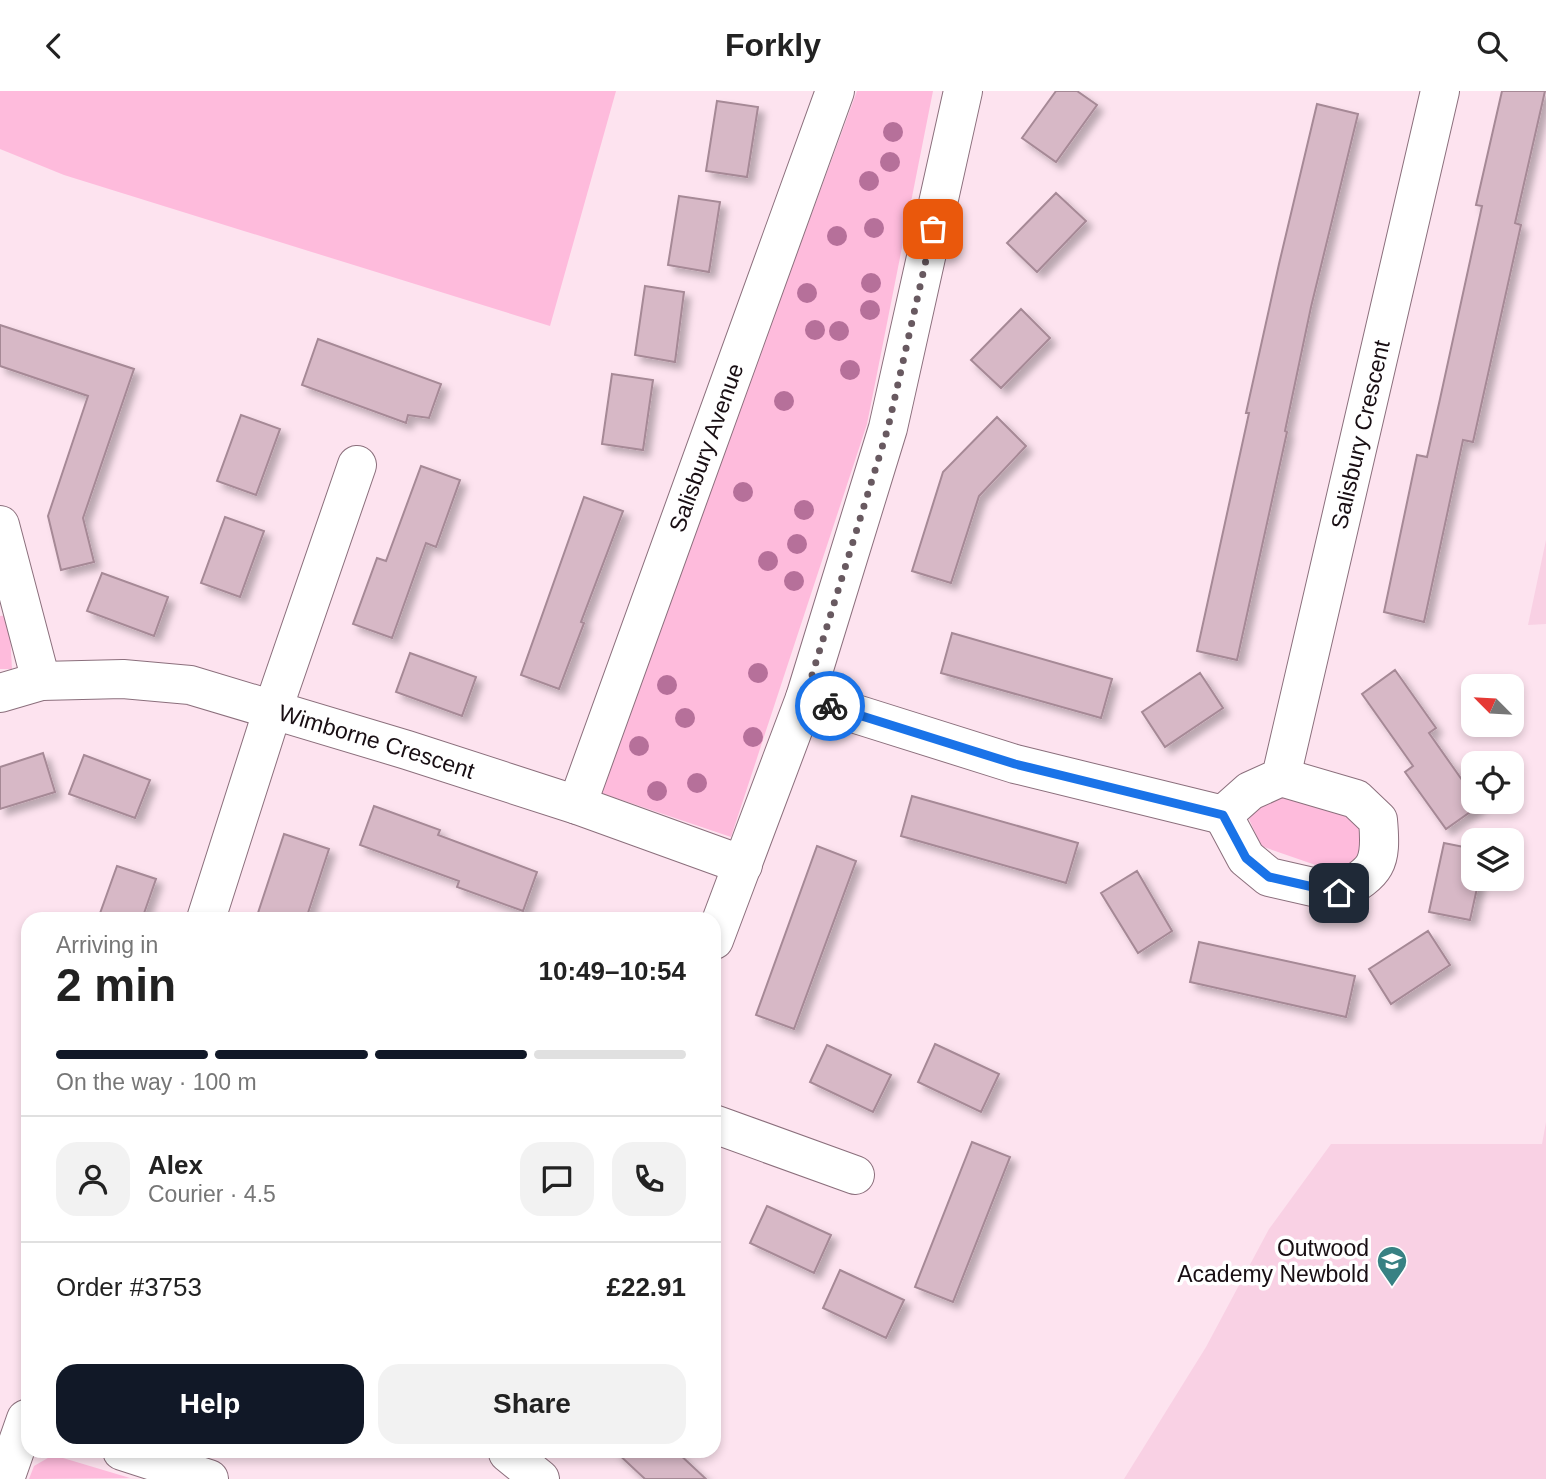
<!DOCTYPE html>
<html lang="en">
<head>
<meta charset="utf-8">
<style>
	body { margin:0; font-family:Arial,sans-serif; background:#f2f2f2; color:#222; height:100vh; display:flex; flex-direction:column; font-size:26px; white-space:nowrap }
	* { box-sizing:border-box; margin:0 }
	p { font-size:23px; color:#767676 }
	.icon { flex:none; width:38px; height:38px; fill:none; stroke:currentColor; stroke-width:2; stroke-linecap:round; stroke-linejoin:round }
	.map { position:relative; flex:1; overflow:hidden }
	.details { position:absolute; left:21px; top:821px; width:700px; height:546px; display:flex; flex-direction:column; background:#fff; border-radius:21px; box-shadow:0 4px 10px #0003 }
	.details>* { flex:none }
	.needle { width:46px; rotate:294deg }
	.fabs { position:absolute; left:1461px; top:583px; display:grid; gap:14px }
	.fabs a { display:grid; place-items:center; width:63px; height:63px; border-radius:14px; background:#fff; box-shadow:0 4px 10px #0003; font-size:35px }
	.pin { position:absolute; display:grid; place-items:center; width:60px; height:60px; color:#fff; margin:-30px; border-radius:14px; box-shadow:0 4px 10px #0006 }
	.courier { position:absolute; display:grid; place-items:center; width:70px; height:70px; margin:-35px; border:5px solid #1a73e8; border-radius:50%; background:#fff; color:#222; box-shadow:0 2px 9px #0007 }
	.headline em { font-style:normal; font-weight:700 }
	.headline div { display:flex; flex-direction:column-reverse }
	.headline { display:flex; align-items:center; justify-content:space-between; height:119px; padding:0 35px }
	h1 { font-size:46px; font-weight:700; line-height:52px }
	.bar { display:grid; grid-template-columns:repeat(4,1fr); gap:10px 7px; align-content:center; height:84px; padding:0 35px }
	.bar i { height:9px; border-radius:5px; background:#e0e0e0 }
	.bar .selected { background:#111827 }
	.bar p { grid-column:span 4 }
	.line { display:flex; align-items:center; gap:18px; padding:0 35px; border-top:2px solid #e0e0e0 }
	.line div { flex:1 }
	.round { display:grid; place-items:center; flex:none; width:74px; height:74px; border-radius:21px; background:#f2f2f2 }
	.button { display:flex; gap:14px; margin-top:auto; padding:14px 35px }
	.button a { flex:1; height:80px; border-radius:21px; background:#111827; color:#fff; font-size:28px; font-weight:700; line-height:80px; text-align:center }
	.button a+a { background:#f2f2f2; color:#222 }
	header { display:flex; justify-content:space-between; align-items:center; height:91px; padding:0 35px; background:#fff; font-size:32px; font-weight:700 }
	.map>svg:first-child { display:block }
</style>
</head>
<body>
<header><svg class="icon" aria-label="back" viewBox="0 0 24 24"><path d="M15 5l-7 7 7 7"/></svg>Forkly<svg class="icon" aria-label="search" viewBox="0 0 24 24"><circle cx="10" cy="10" r="6"/><path d="M15 15l6 6"/></svg></header>
<div class="map">
<svg width="1546" height="1388" viewBox="0 0 1546 1388">
	<defs>
		<filter id="shadow"><feDropShadow dx="6" dy="6" stdDeviation="3.5" flood-color="#0004"/></filter>
	</defs>
	<rect width="100%" height="100%" fill="#fde3ef"/>
	<path fill="#f9d1e4" d="M1546,449V533L1528,534Z
		M1546,1031V1388H1124L1206,1256L1269,1138L1331,1053H1542Z"/>
	<path fill="#febbdc" d="M0,0H616L550,235L64,84L0,58Z
		M857,0H933L867,333L731,746L598,701Z
		M9,524L12,578H0V525Z
		M1277,700L1349,722L1362,735L1361,755L1354,771L1333,780L1261,755L1249,728L1255,712Z
		M53,1364L130,1387L29,1388L34,1375Z"/>
	<path fill="#d7b8c6" stroke="#a68996" stroke-width="2" filter="url(#shadow)" d="M1056,0H1077L1097,14L1056,71L1022,47Z
		M1502,0H1545L1515,132L1521,134L1473,351L1463,349L1424,531L1384,521L1417,364L1427,366L1440,308L1482,115L1476,114Z
		M717,10L758,16L747,86L706,80Z
		M1317,13L1358,23L1311,216L1285,340L1287,341L1237,569L1197,560L1249,322H1246L1279,173Z
		M1056,102L1086,130L1037,181L1007,152Z
		M679,105L720,111L709,181L668,174Z
		M645,195L684,201L675,271L635,264Z
		M1021,218L1050,247L1001,297L971,269Z
		M0,234L134,278L83,427L94,471L61,479L48,425L88,305L0,275Z
		M318,248L441,293L429,327L408,324L406,332L302,294Z
		M612,283L653,289L643,359L602,353Z
		M241,324L280,338L256,404L217,390Z
		M997,326L1026,355L979,405L951,492L912,480L943,381Z
		M421,375L460,389L436,456L426,452L392,547L353,533L377,467L386,470Z
		M584,406L623,420L581,531L584,532L559,598L521,584Z
		M225,426L264,440L240,506L201,492Z
		M102,482L168,506L154,545L87,520Z
		M952,542L1112,588L1101,627L941,582Z
		M410,562L476,586L462,625L396,601Z
		M1395,579L1436,637L1429,642L1474,706V710H1477L1480,714L1446,738L1405,681L1413,675L1362,603Z
		M1200,582L1223,617L1165,656L1142,621Z
		M43,662L55,701L0,718V676Z
		M84,664L150,689L135,727L69,703Z
		M912,705L1078,752L1066,792L901,745Z
		M374,715L440,739L438,744L537,781L523,820L457,796L459,790L360,754Z
		M284,743L329,758L306,828H256Z
		M1444,752L1474,758V788H1479L1470,829L1429,821Z
		M817,755L856,770L794,938L756,924Z
		M117,775L156,788L142,828H98Z
		M1137,780L1172,840L1138,862L1101,802Z
		M1428,840L1450,874L1391,913L1369,878Z
		M1199,851L1355,885L1346,926L1190,891Z
		M935,953L999,983L981,1021L918,991Z
		M827,954L891,984L873,1021L810,991Z
		M972,1051L1010,1066L953,1211L915,1196Z
		M767,1115L831,1144L814,1182L750,1152Z
		M840,1179L904,1209L886,1247L823,1217Z
		M615,1360H676L706,1388H645Z"/>
	<g fill="none" stroke-linecap="round" stroke-linejoin="round">
		<g stroke="#8b6f7c" stroke-width="40">
			<g id="street">
				<path d="M0,434L41,590"/>
				<path id="s1" d="M0,602L41,590L123,588L190,594L407,659L577,714L743,774"/>
				<path id="s2" d="M805,607L1015,673L1223,724L1250,700L1281,686L1440,0"/>
				<path id="s3" d="M577,714L835,0"/>
				<path d="M1223,724L1246,767L1269,786L1339,802C1377,780 1382,774 1378,729L1356,708L1281,686"/>
				<path d="M206,828L273,618L357,374"/>
				<path d="M714,849L805,607L888,337L963,0"/>
				<path d="M714,1033L855,1084"/>
				<path d="M122,1360L209,1388"/>
				<path d="M508,1362L540,1388"/>
				<path d="M5,1388L26,1328"/>
			</g>
		</g>
		<use href="#street" stroke="#fff" stroke-width="38"/>
	</g>
	<g fill="#b6709a">
		<circle cx="893" cy="41" r="10"/>
		<circle cx="890" cy="71" r="10"/>
		<circle cx="869" cy="90" r="10"/>
		<circle cx="874" cy="137" r="10"/>
		<circle cx="837" cy="145" r="10"/>
		<circle cx="871" cy="192" r="10"/>
		<circle cx="807" cy="202" r="10"/>
		<circle cx="870" cy="219" r="10"/>
		<circle cx="815" cy="239" r="10"/>
		<circle cx="839" cy="240" r="10"/>
		<circle cx="850" cy="279" r="10"/>
		<circle cx="784" cy="310" r="10"/>
		<circle cx="743" cy="401" r="10"/>
		<circle cx="804" cy="419" r="10"/>
		<circle cx="797" cy="453" r="10"/>
		<circle cx="768" cy="470" r="10"/>
		<circle cx="794" cy="490" r="10"/>
		<circle cx="758" cy="582" r="10"/>
		<circle cx="667" cy="594" r="10"/>
		<circle cx="685" cy="627" r="10"/>
		<circle cx="753" cy="646" r="10"/>
		<circle cx="639" cy="655" r="10"/>
		<circle cx="697" cy="692" r="10"/>
		<circle cx="657" cy="700" r="10"/>
	</g>
	<g fill="none" stroke-linecap="round" stroke-linejoin="round">
		<path stroke="#685960" stroke-width="7" stroke-dasharray="0 12.6" d="M830,615L805,607L888,337L933,138"/>
		<path stroke="#1a73e8" stroke-width="9" d="M830,615L1015,673L1223,724L1246,767L1269,786L1339,802"/>
	</g>
	<defs>
		<g id="school-pin" transform="scale(1.575)"><path d="M0 17L-7.5 6A9.5 9.5 0 1 1 7.5 6Z" fill="#388183" stroke="#fff"/><path d="M0-5L7-2L0 1L-7-2ZM-4 1L0 2.5L4 1V4Q0 6-4 4Z" fill="#fff"/></g>
	</defs>
	<g fill-rule="evenodd">
		<use href="#school-pin" x="1392" y="1170"/>
	</g>
	<g text-anchor="middle" dominant-baseline="central" stroke-width="7" stroke-linejoin="round" paint-order="stroke">
		<g font-size="23" fill="#180e13" stroke="#fff">
			<text stroke="none"><textPath href="#s2" startOffset="856">Salisbury Crescent</textPath></text>
			<text stroke="none"><textPath href="#s3" startOffset="380">Salisbury Avenue</textPath></text>
			<text stroke="none"><textPath href="#s1" startOffset="387">Wimborne Crescent</textPath></text>
		</g>
		<g font-size="23" fill="#180e13" stroke="#fff" text-anchor="end">
			<text x="1369" y="1157">Outwood<tspan x="1369" dy="26">Academy Newbold</tspan></text>
		</g>
	</g>
</svg>
<div class="fabs">
<a><svg class="needle" viewBox="-14 -14 28 28"><path d="M0-13l5 13h-10z" fill="#e53935"/><path d="M0 13l5-13h-10z" fill="#767676"/></svg></a>
<a><svg class="icon" aria-label="locate" viewBox="0 0 24 24"><circle cx="12" cy="12" r="6"/><path d="M12 2v4M12 18v4M2 12h4M18 12h4"/></svg></a>
<a><svg class="icon" aria-label="layers" viewBox="0 0 24 24"><path d="M12 4l9 5-9 5-9-5zM3 14l9 5 9-5"/></svg></a>
</div>
<div class="pin" style="left:933px;top:138px;background:#ea580c"><svg class="icon" aria-label="bag" viewBox="0 0 24 24"><path d="M5 8h14l-1 12H6zM9 8a3 3 0 0 1 6 0"/></svg></div>
<div class="pin" style="left:1339px;top:802px;background:#1f2937"><svg class="icon" aria-label="home" viewBox="0 0 24 24"><path d="M3 11l9-7 9 7M6 9v11h12V9"/></svg></div>
<div class="courier" style="left:830px;top:615px"><svg class="icon" aria-label="bike" viewBox="0 0 24 24"><circle cx="6" cy="16" r="4"/><circle cx="18" cy="16" r="4"/><path d="M6 16l4-8h5l3 8M10 8l3 8H6M13 5h3"/></svg></div>
<section class="details">
<div class="headline"><div><h1>2 min</h1><p>Arriving in</p></div><em>10:49–10:54</em></div>
<div class="bar"><i class="selected"></i><i class="selected"></i><i class="selected"></i><i></i><p>On the way · 100 m</p></div>
<div class="line" style="height:126px"><a class="round"><svg class="icon" aria-label="person" viewBox="0 0 24 24"><circle cx="12" cy="8" r="4"/><path d="M4 21q1-7 8-7t8 7"/></svg></a><div><b>Alex</b><p>Courier · 4.5</p></div><a class="round"><svg class="icon" aria-label="chat" viewBox="0 0 24 24"><path d="M4 5h16v11H9l-5 4z"/></svg></a><a class="round"><svg class="icon" aria-label="phone" viewBox="0 0 24 24"><path d="M5 4h4l2 5-3 2q2 4 5 5l2-3 5 2v4C11 20 4 13 5 4z"/></svg></a></div>
<div class="line" style="height:91px"><div>Order #3753</div><b>£22.91</b></div>
<div class="button"><a>Help</a><a>Share</a></div>
</section>
</div>
</body>
</html>
